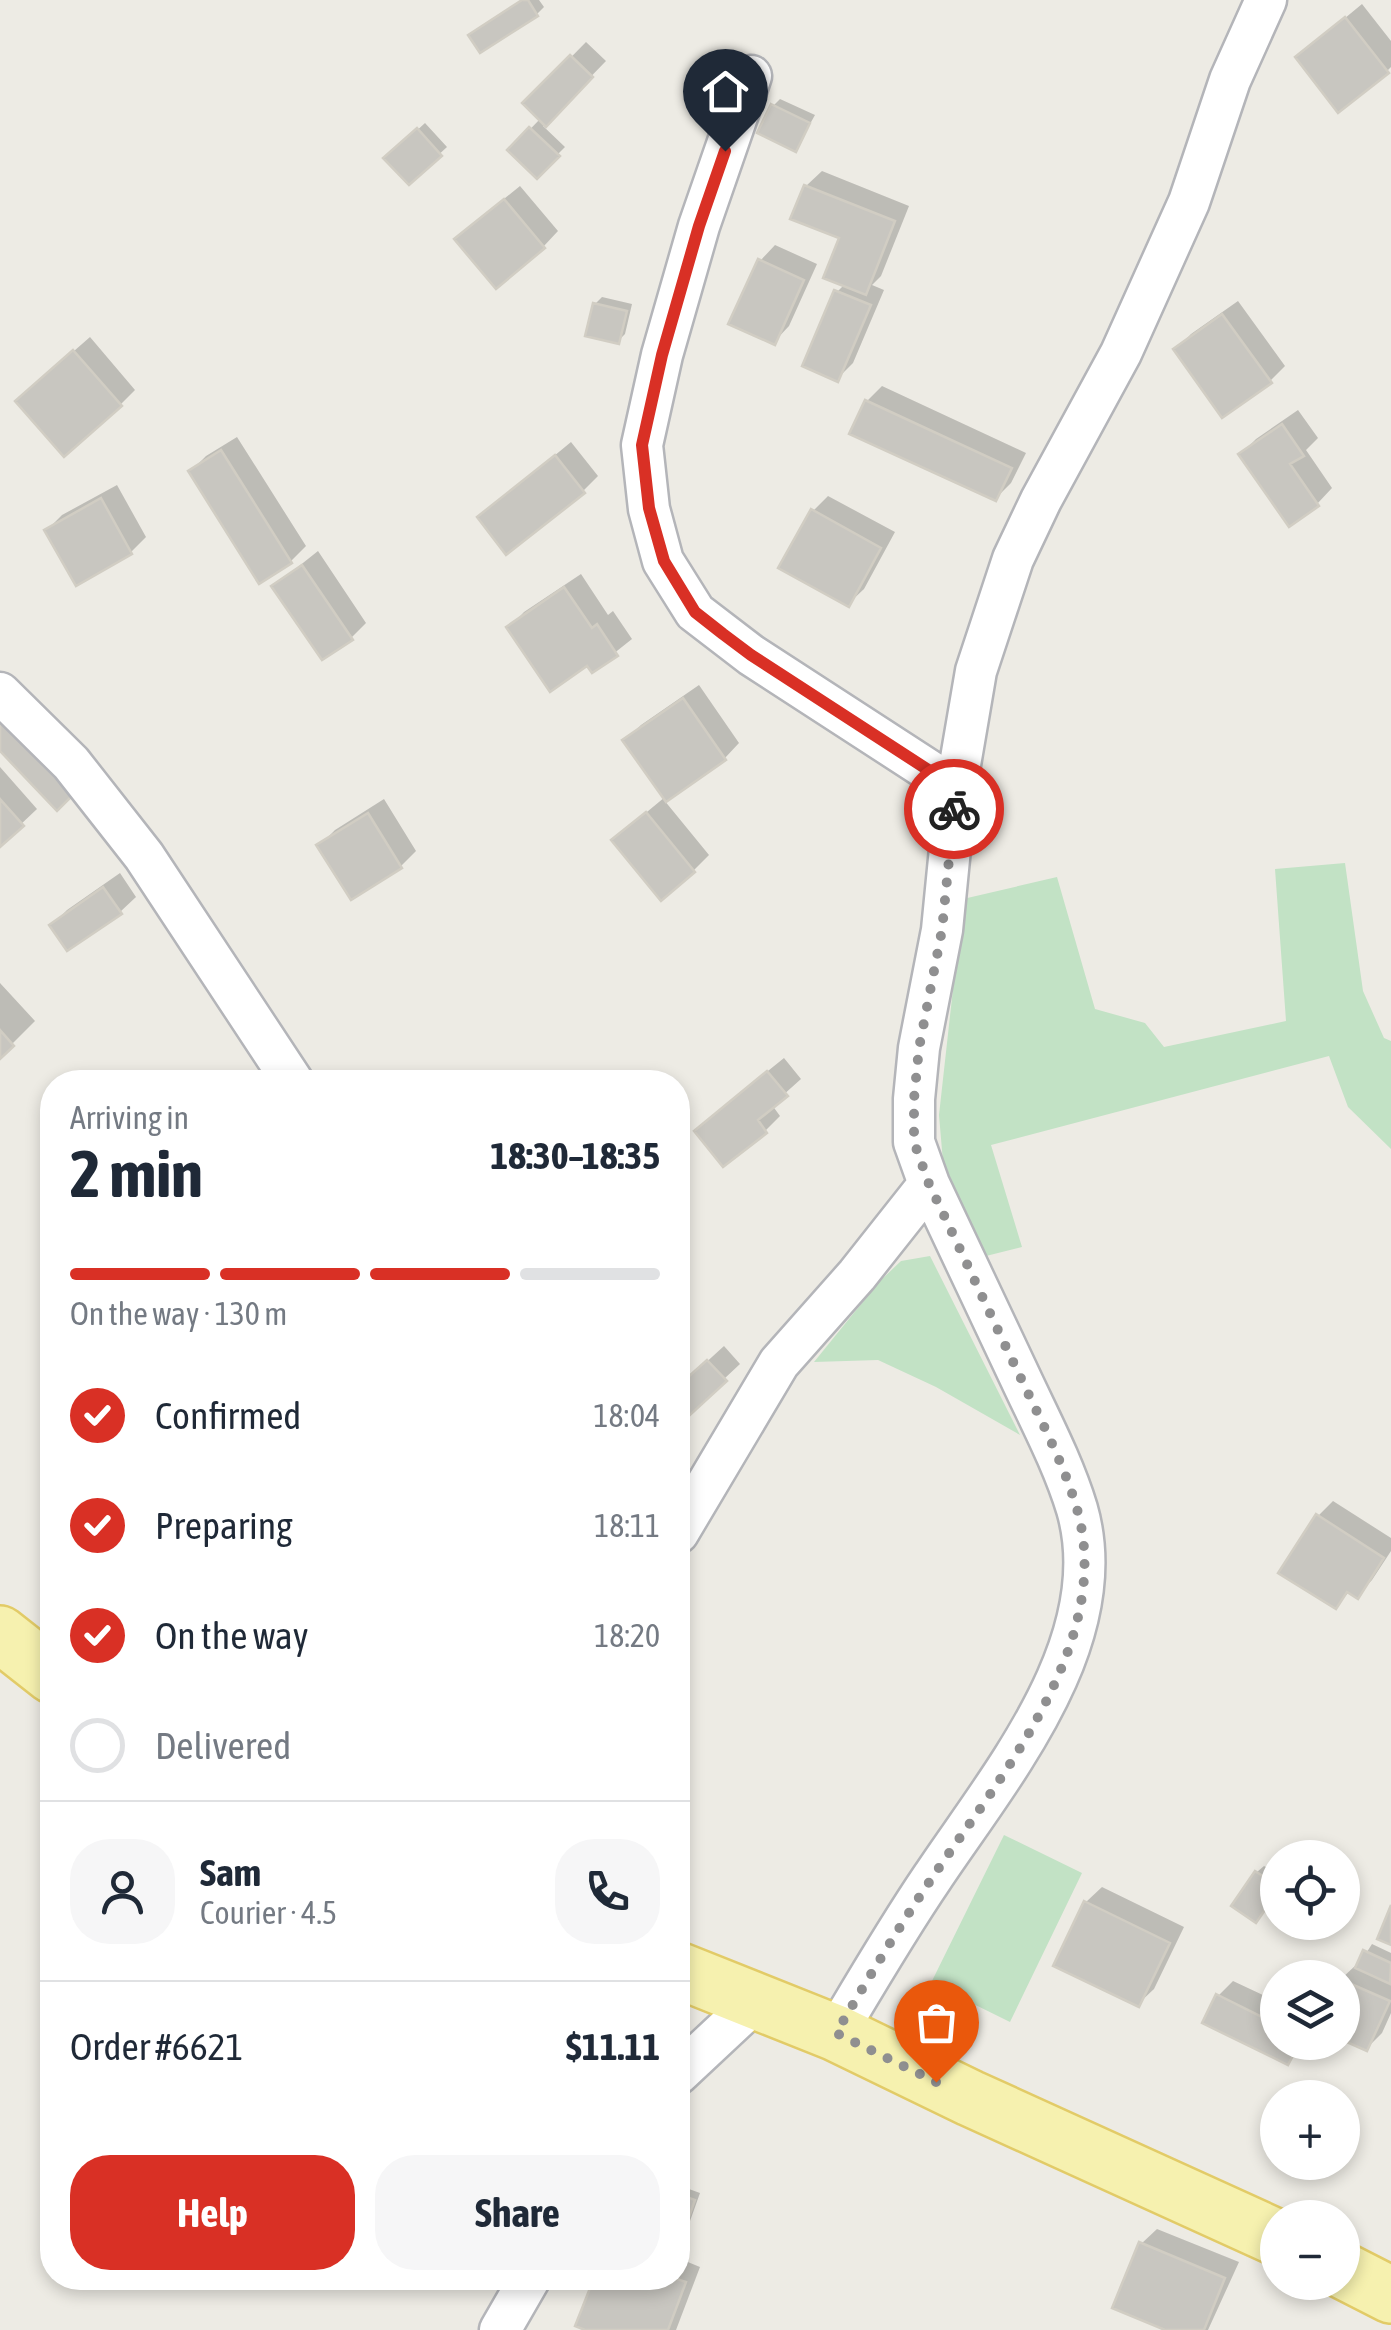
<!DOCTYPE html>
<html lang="en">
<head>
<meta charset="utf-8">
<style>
	body { margin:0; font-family:"Asap Condensed",sans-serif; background:#f6f6f7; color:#1f2937; height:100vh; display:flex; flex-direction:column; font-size:38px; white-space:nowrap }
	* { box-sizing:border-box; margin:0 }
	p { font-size:32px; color:#747a83 }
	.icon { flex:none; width:55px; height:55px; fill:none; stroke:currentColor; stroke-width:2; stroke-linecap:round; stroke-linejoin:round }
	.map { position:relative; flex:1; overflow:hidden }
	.side { position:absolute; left:40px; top:1070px; width:650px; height:1220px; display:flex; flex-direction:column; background:#fff; border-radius:40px; box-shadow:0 5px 15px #0003 }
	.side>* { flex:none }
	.buttons { position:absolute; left:1260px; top:1840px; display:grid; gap:20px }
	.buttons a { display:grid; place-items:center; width:100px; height:100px; border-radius:50%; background:#fff; box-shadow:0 5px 15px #0003; font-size:50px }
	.pin { position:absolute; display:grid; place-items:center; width:85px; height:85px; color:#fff; margin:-102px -42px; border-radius:50% 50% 50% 0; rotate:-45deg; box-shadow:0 0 10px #0007 }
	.pin .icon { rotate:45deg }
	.courier { position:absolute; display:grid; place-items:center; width:100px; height:100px; margin:-50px; border:8px solid #d93025; border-radius:50%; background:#fff; color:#222; box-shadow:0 2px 12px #0007 }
	.headline em { font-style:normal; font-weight:700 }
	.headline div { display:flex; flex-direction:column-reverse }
	.headline { display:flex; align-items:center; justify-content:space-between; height:170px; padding:0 30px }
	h1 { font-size:65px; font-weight:700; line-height:75px }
	.bar { display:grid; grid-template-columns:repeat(4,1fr); gap:15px 10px; align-content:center; height:120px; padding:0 30px }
	.bar i { height:12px; border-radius:8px; background:#e0e1e3 }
	.bar .active { background:#d93025 }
	.bar p { grid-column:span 4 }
	.line { display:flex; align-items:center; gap:25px; padding:0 30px; border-top:2px solid #e0e1e3 }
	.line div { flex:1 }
	.round { display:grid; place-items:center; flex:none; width:105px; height:105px; border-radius:40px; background:#f6f6f7 }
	ol { padding:0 30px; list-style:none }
	li { display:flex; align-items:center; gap:30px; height:110px }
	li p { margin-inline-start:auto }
	li .icon { padding:10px; border-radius:50%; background:#d93025; color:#fff; stroke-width:4 }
	li:last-child { color:#747a83 }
	li i { width:55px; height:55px; border:5px solid #e0e1e3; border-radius:50% }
	.button { display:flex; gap:20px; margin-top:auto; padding:20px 30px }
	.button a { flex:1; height:115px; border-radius:40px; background:#d93025; color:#fff; font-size:40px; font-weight:700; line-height:115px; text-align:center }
	.button a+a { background:#f6f6f7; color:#1f2937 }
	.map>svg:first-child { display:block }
</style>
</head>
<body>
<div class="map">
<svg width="1391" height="2330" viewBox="0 0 1391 2330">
	<rect width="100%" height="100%" fill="#edebe4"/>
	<path fill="#c2e2c5" d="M1345,863L1363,991L1384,1038L1391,1041V1149L1348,1107L1329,1056L991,1145L1022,1247L986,1256L943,1162L939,1115L963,899L1057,877L1095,1009L1145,1023L1164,1047L1286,1021L1275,869Z
		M930,1256L1020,1435L936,1387L878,1360L814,1362L879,1282L901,1261Z
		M1004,1835L1082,1873L1010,2022L931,1983Z"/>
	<path fill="#0003" d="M522,0H539L544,7L537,14L478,29Z
		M1362,4L1391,41V67L1387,71L1298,57Z
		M586,42L606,61L543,126L565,147L537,175L510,150L541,118L526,103Z
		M780,99L815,115L796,149L773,106Z
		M425,123L447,147L409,182L387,158Z
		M822,171L909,206L881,276L872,285L884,290L853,363L837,379V292L845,284L842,237L806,186Z
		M520,186L558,231L543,247L473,224Z
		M775,245L817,264L789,326L774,342L760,261Z
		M602,297L632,304L625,334L618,341L595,304Z
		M1238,301L1285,366L1270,381L1176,350L1191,334Z
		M90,337L135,390L120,405L34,386Z
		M882,386L1026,453L1011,483L996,498L867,401Z
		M1298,410L1318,438L1306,450L1332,488L1317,504L1241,454L1256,439Z
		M237,437L306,546L291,561L259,580L191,471L206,456Z
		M571,442L598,476L583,491L480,517Z
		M117,485L146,537L131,552L47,530L62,515Z
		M828,496L895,532L864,589L848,604L813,511Z
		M318,551L366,623L351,638L274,586Z
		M581,574L608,615L613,611L632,639L593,670L588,663L509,628L524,612Z
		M699,685L739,743L724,759L664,800L709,855L694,870L630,826L665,797L626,740L641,725Z
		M0,767L37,809L0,844Z
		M384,799L416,851L401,866L320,845L335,830Z
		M120,873L136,897L120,912L68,948L52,925L67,910Z
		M0,983L35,1021L0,1056Z
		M784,1058L801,1079L772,1105L780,1116L765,1131L712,1116Z
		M724,1346L740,1364L678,1422V1388Z
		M1333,1501L1391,1538V1551L1372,1580L1357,1596L1350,1591L1336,1606L1318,1516Z
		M1264,1866L1278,1874V1891L1257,1872Z
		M1102,1887L1184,1927L1154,1989L1138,2004L1086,1902Z
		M1372,1944L1391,1953V2013L1382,2033L1367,2048L1342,2037V1978L1356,1965L1358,1966Z
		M1233,1981L1278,2002V2042H1305L1288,2062L1218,1996Z
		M678,2185L700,2193L685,2235L678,2242Z
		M1157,2229L1239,2262L1208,2330H1172L1141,2244Z
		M678,2258L700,2267L676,2330H592L578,2325L596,2278H678Z"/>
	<path fill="#c8c6c0" stroke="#d1cdc3" stroke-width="2.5" d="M522,0H528L538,16L480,53L468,35Z
		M1345,17L1389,73L1338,113L1295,57Z
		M570,55L593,77L546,127L522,103Z
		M771,104L810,123L796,152L757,133Z
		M529,127L560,156L537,179L507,150Z
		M417,128L442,156L409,185L383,158Z
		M804,185L895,221L866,295L823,278L839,238L790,219Z
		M504,199L545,248L496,289L454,239Z
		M758,259L804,280L775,345L728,324Z
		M834,290L871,305L838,382L802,366Z
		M593,303L627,311L619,344L585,336Z
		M1222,314L1272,383L1222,418L1173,349Z
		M73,350L122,406L64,457L15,401Z
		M865,400L1012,468L996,501L849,434Z
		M1282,424L1304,456L1290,464L1319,506L1289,527L1238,454Z
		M221,450L292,563L259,584L188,471Z
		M555,455L585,493L506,555L477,517Z
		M101,498L132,554L76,586L44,530Z
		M811,509L881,548L849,607L778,568Z
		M302,565L353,640L322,660L271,586Z
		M564,587L592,628L597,624L618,656L592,673L587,666L550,692L506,627Z
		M683,698L726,760L666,802L622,740Z
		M0,710L77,791L57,811L0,751Z
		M0,799L24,826L0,847Z
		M646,812L695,872L661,901L611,840Z
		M368,813L402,868L351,900L316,845Z
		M103,887L122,914L67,951L49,925Z
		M0,1030L14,1046L0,1059Z
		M767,1071L788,1096L758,1120L767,1133L723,1167L694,1131Z
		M707,1360L727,1381L678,1426V1386Z
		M1316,1514L1384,1558L1358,1599L1347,1592L1336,1609L1278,1573Z
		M1255,1871L1278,1886V1891L1256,1923L1231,1906Z
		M1084,1901L1170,1943L1139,2007L1053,1966Z
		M1391,1905V1945L1377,1939Z
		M1363,1950L1391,1963L1390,1984L1355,1968Z
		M1342,1980L1390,2001L1367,2051L1342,2040Z
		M1216,1994L1278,2025V2042H1300L1288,2065L1202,2023Z
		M678,2194L695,2200L679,2245H678Z
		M1139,2242L1225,2278L1204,2330H1165L1112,2308Z
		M594,2278H674L686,2282L668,2330H585L575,2326Z"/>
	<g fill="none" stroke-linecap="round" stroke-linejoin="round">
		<g stroke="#b4b5b9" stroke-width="45">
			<path id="minor" d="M751,76L699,226L662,355L642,445L649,509L663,561L695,612L751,655L956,788
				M0,693L71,763L144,856L293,1082
				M678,1533L779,1363L857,1275L929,1184
				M836,2033C867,1981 898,1928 932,1878C1000,1776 1115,1641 1077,1509C1063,1463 1040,1420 1020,1377C990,1313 959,1248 929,1184L914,1142V1099L919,1048L942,930L956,788L976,671L1013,559L1041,500L1121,353L1189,202L1230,80L1266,0
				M678,2074L756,2001
				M500,2330L530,2278"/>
		</g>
		<g stroke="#e2cb67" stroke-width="60">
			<path id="primary" d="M0,1634L52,1675
				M678,1970L836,2033L970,2098L1278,2238
				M1342,2270L1391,2295"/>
		</g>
		<use href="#minor" stroke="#fff" stroke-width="40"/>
		<use href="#primary" stroke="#f6f1af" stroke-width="55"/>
	</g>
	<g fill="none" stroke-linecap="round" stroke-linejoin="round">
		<path stroke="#8f8f90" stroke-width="10" stroke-dasharray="0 18" d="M936,2082L836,2033C867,1981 898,1928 932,1878C1000,1777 1115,1641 1077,1509C1063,1461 1038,1415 1017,1370C987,1308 959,1246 929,1184L914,1142V1099L919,1048L942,930L954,809"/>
		<path stroke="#d93025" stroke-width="12" d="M725,151L699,226L662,355L642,445L649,508L664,561L695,612L723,634L751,655L956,788L954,809"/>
	</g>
</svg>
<div class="buttons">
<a><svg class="icon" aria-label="locate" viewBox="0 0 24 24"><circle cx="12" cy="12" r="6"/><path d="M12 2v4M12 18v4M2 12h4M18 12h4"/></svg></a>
<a><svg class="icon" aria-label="layers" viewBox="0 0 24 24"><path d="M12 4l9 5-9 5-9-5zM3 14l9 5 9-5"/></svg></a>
<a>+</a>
<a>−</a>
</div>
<div class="pin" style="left:936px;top:2082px;background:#ea580c"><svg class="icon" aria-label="bag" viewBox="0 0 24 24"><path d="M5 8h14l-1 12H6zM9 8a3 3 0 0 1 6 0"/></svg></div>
<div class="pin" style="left:725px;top:151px;background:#1f2937"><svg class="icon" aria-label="home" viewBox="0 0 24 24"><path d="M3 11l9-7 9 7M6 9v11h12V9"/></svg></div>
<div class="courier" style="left:954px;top:809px"><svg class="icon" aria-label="bike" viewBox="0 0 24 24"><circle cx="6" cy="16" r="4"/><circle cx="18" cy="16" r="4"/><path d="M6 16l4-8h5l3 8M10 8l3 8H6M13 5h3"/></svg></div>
<section class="side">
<div class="headline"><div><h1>2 min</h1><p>Arriving in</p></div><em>18:30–18:35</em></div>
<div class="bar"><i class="active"></i><i class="active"></i><i class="active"></i><i></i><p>On the way · 130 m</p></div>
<ol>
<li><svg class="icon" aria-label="check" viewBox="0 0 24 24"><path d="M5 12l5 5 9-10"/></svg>Confirmed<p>18:04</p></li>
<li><svg class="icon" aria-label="check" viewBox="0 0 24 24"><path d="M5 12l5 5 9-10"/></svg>Preparing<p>18:11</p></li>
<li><svg class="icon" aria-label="check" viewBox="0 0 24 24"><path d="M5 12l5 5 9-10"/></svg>On the way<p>18:20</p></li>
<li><i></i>Delivered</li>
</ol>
<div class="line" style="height:180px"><a class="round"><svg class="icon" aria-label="person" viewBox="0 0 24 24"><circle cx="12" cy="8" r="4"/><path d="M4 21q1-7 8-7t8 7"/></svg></a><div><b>Sam</b><p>Courier · 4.5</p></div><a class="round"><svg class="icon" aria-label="phone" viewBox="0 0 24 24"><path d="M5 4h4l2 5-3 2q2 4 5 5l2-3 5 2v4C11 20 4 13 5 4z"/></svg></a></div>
<div class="line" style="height:130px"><div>Order #6621</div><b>$11.11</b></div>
<div class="button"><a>Help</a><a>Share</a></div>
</section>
</div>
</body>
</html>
